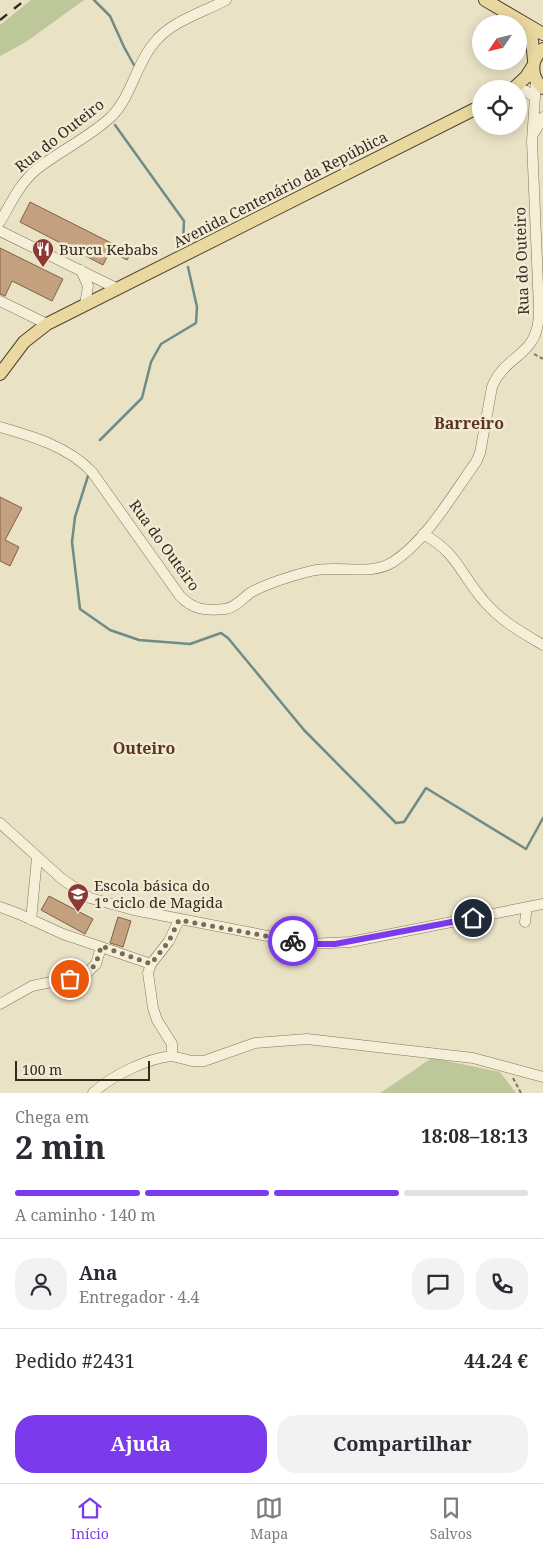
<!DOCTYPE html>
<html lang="pt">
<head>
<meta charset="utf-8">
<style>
	body { margin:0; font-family:"Noto Serif",serif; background:#f2f2f3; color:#2b2b33; height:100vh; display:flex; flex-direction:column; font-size:19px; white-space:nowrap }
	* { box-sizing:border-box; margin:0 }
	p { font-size:16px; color:#7c7c81 }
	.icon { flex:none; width:28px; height:28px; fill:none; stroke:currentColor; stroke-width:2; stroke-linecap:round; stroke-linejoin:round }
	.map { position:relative; height:1093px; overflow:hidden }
	.panel { display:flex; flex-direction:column; background:#fff; flex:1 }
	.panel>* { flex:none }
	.needle { width:32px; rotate:235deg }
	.buttons { position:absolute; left:472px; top:15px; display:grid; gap:10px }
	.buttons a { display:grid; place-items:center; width:55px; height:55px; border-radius:50%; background:#fff; box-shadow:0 2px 12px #0003; font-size:25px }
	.scale { position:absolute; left:15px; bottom:12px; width:135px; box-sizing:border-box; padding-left:5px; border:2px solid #342b1f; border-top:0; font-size:14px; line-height:18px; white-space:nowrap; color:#342b1f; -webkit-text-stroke:4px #f2ebd4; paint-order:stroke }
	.pin { position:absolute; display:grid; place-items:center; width:42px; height:42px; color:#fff; margin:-21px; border:2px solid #fff; border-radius:50%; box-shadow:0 1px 5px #0007 }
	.courier { position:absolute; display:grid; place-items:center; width:50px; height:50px; margin:-25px; border:4px solid #7c3aed; border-radius:50%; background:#fff; color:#222; box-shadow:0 1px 6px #0007 }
	.summary em { font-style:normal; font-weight:700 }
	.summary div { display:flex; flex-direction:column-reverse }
	.summary { display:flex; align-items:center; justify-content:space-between; height:85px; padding:0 15px }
	h1 { font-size:32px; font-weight:700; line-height:38px }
	.bar { display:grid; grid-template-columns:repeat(4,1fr); gap:8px 5px; align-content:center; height:60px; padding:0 15px }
	.bar i { height:6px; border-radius:4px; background:#e1e1e2 }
	.bar .on { background:#7c3aed }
	.bar p { grid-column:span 4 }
	.line { display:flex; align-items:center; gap:12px; padding:0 15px; border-top:1px solid #e1e1e2 }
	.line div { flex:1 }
	.round { display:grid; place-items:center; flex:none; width:52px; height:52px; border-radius:20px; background:#f2f2f3 }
	.cta { display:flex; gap:10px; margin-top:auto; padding:10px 15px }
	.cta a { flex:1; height:58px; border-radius:20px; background:#7c3aed; color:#fff; font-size:20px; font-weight:700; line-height:58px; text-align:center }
	.cta a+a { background:#f2f2f3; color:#2b2b33 }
	.menu { display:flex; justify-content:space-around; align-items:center; height:70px; border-top:1px solid #e1e1e2; background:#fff; font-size:14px; color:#7c7c81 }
	.menu a { display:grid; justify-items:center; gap:2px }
	.menu .on { color:#7c3aed }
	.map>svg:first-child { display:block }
</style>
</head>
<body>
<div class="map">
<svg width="543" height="1093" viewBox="0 0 543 1093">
	<rect width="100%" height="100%" fill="#eae2c5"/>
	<path fill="#bec79a" d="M31,0H84L26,42L0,56V25Z
		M432,1058L500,1072L516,1093H380Z"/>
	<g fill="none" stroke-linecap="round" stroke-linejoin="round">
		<path stroke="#6e8b86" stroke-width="2.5" d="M94,0L110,16L124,47L134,65
			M115,125L184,221L183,241
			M100,440L142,398L151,362L161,344L196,323L197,307L188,267
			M88,476L75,517L72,542L80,609L110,630L139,640L190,644L221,633L228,638L304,730L396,823L404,822L426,788L526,849L543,818"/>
	</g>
	<path fill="#c4a17e" stroke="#806145" d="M30,202L131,253L127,260L110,251L103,265L20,222Z
		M0,248L63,279L52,301L12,281L5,296L0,294Z
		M0,497L22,508L5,540L19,547L10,566L0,561Z
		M49,896L93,919L85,934L41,910Z
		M118,917L131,921L123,947L110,943Z"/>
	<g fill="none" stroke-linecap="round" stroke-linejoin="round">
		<g stroke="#83745d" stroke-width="11">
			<path id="minor" d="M519,90L526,91L535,98
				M534,133L543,117
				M0,222C11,203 20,183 37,169C61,150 90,137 112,116C132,95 136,64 154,43C171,21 202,13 226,0
				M0,231L118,289
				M81,270L88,286L85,305
				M0,301L47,324
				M0,427C32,436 69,447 92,472L180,596C193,610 206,611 225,609C235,608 242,599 250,593C265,584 294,575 311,571C338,564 369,577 393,562C426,541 453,494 476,462L480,453L492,387C506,352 540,358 539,309L532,141L536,81
				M423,534C458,553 460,574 484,601C501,621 521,632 543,645
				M0,823L62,879L90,898L134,910L309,944L350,942L543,904
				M0,907L19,914L63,934L151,964
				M31,920L37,858
				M525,922L527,907
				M0,1004L32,986L85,975L96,964L101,947
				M172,1056L192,1061H204L255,1043L307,1039L473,1058L543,1077
				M93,1093C111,1076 148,1058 172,1056V1044L157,1020L153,1008L148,973L151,964L169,941L179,920"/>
		</g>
		<g stroke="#514231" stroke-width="14">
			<path id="major" d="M485,0L543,34
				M523,24L532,40L534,60
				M543,49C530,60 530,77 543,88
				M513,89L526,77L533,66
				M0,374L24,342L47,324L481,106"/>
		</g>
		<path stroke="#83745d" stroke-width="2" stroke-dasharray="4 2.5" stroke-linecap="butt" d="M534,354L543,359
			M513,1078L521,1093"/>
		<use href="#minor" stroke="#f5efd7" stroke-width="10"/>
		<use href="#major" stroke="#e9d8a0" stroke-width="12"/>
		<path stroke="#342b1f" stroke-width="2.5" stroke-dasharray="9 9" stroke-linecap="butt" d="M0,20L25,0"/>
	</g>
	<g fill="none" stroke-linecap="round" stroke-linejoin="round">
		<path stroke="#746b59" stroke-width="5" stroke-dasharray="0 9" d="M70,979C90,976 97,966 101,946L151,964L169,941L179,920L293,941"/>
		<path stroke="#7c3aed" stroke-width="6" d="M293,941L309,944H335L473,918"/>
	</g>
	<defs>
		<g id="restaurant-pin" transform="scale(1.125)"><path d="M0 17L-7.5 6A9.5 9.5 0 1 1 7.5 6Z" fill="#8c3932" stroke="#f2ebd4"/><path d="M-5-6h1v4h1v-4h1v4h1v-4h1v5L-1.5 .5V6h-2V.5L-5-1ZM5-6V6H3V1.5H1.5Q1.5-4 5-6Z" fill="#fff"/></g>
		<g id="school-pin" transform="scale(1.125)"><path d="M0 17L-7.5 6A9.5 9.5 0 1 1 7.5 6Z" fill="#8c3932" stroke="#f2ebd4"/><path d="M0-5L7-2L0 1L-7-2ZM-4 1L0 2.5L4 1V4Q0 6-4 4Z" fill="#fff"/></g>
	</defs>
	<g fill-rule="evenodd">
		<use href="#restaurant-pin" x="43" y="249"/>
		<use href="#school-pin" x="78" y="894"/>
	</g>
	<g text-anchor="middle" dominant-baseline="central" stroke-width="5" stroke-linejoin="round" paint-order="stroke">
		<g font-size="15" fill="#342b1f" stroke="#f2ebd4">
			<text transform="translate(59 135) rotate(-38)">Rua do Outeiro</text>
			<text transform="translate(280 189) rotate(-27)">Avenida Centenário da República</text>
			<text transform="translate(521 261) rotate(-92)">Rua do Outeiro</text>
			<text transform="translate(165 545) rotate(54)">Rua do Outeiro</text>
		</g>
		<g font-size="15" fill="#342b1f" stroke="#f2ebd4" text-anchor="start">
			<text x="59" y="249">Burcu Kebabs</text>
			<text x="94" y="885">Escola básica do<tspan x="94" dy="17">1º ciclo de Magida</tspan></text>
		</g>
		<g font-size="16" font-weight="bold" fill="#5d3323" stroke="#f2ebd4">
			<text x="469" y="423">Barreiro</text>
			<text x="144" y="748">Outeiro</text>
		</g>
	</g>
</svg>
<div class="buttons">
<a><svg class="needle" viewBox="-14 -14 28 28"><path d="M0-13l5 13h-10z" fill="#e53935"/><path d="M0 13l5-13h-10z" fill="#7c7c81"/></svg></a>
<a><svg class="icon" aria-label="locate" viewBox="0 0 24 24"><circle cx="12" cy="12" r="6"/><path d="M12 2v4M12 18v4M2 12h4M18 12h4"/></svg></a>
</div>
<div class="scale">100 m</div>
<div class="pin" style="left:70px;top:979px;background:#ea580c"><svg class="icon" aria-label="bag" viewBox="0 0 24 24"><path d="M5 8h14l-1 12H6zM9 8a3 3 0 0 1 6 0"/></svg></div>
<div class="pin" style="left:473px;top:918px;background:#1f2937"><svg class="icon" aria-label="home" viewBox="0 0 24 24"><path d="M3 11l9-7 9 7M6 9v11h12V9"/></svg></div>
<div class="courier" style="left:293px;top:941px"><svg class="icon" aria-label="bike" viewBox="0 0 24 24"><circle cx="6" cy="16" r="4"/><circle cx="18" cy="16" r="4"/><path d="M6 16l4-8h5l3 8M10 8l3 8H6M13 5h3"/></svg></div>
</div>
<section class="panel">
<div class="summary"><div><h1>2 min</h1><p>Chega em</p></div><em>18:08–18:13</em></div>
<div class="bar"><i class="on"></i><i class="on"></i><i class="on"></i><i></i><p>A caminho · 140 m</p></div>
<div class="line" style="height:90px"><a class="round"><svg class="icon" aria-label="person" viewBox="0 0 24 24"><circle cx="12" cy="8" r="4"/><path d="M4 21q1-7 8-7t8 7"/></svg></a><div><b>Ana</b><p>Entregador · 4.4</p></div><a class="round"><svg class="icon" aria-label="chat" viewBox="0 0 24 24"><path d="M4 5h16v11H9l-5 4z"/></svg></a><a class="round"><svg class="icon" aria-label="phone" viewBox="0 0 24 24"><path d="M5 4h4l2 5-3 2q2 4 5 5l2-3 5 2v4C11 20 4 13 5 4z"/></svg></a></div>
<div class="line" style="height:65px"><div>Pedido #2431</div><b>44.24 €</b></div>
<div class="cta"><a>Ajuda</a><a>Compartilhar</a></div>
</section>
<nav class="menu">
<a class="on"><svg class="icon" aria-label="home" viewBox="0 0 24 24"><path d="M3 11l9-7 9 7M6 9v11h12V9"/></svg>Início</a>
<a><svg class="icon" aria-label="map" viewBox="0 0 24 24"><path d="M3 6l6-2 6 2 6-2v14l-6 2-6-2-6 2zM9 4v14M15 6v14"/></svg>Mapa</a>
<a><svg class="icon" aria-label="saved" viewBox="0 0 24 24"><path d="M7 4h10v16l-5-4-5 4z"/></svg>Salvos</a>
</nav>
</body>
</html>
